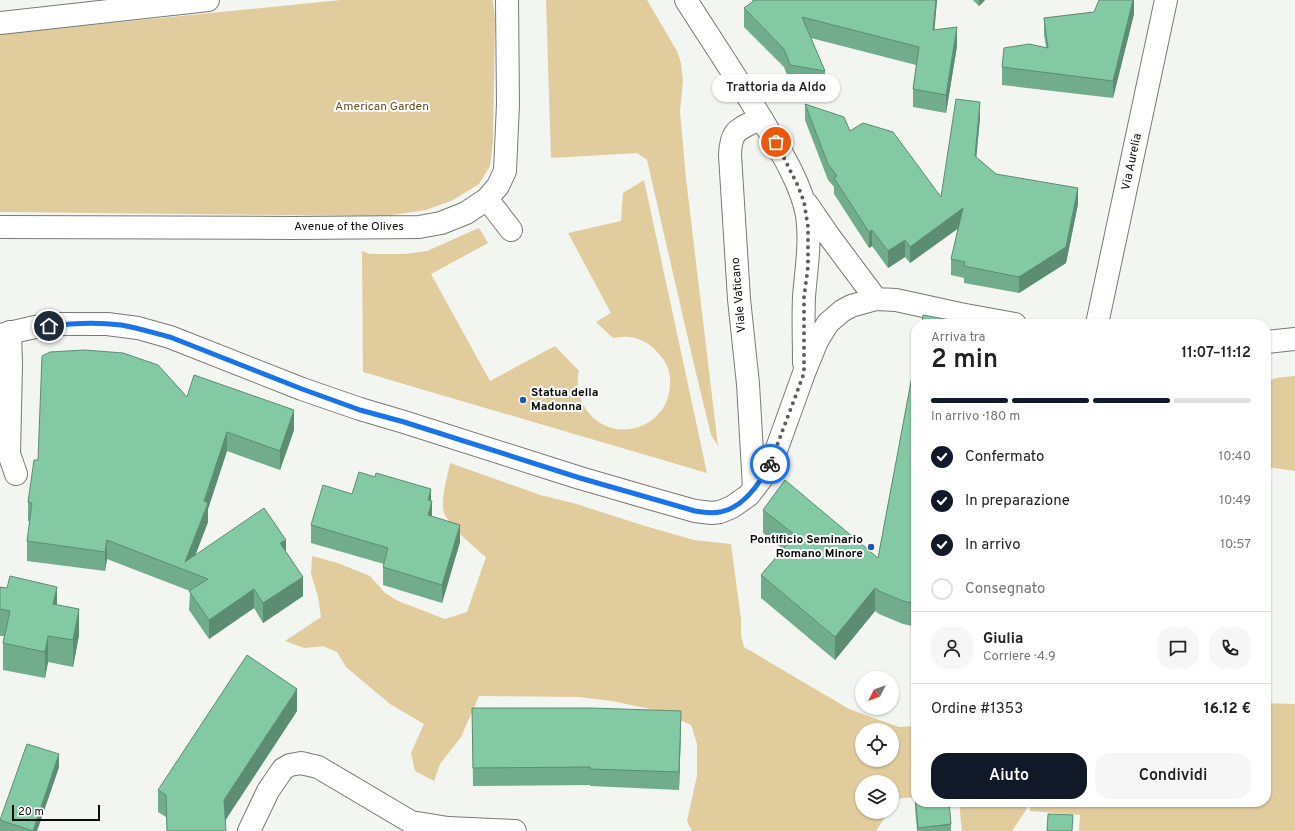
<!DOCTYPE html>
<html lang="it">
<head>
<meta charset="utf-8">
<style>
	body { margin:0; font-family:Overpass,sans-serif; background:#f6f6f6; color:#222; height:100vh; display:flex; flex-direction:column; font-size:15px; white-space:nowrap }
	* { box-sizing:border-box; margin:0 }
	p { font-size:13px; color:#767676 }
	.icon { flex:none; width:22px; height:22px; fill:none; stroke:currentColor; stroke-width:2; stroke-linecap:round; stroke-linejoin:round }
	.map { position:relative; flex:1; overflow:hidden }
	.panel { position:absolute; left:911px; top:319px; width:360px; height:488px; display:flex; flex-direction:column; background:#fff; border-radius:16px; box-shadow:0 1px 3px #0004 }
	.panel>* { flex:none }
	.needle { width:26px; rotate:228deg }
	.controls { position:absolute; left:855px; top:671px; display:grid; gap:8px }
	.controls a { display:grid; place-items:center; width:44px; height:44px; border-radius:50%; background:#fff; box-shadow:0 1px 3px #0004; font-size:20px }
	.scale { position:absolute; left:12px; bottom:10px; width:88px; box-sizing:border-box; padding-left:4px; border:2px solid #0b0c0a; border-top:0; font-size:11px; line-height:14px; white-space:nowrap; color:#0b0c0a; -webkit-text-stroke:3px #fff; paint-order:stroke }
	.pin { position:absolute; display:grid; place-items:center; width:34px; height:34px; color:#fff; margin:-17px; border:2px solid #fff; border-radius:50%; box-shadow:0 1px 4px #0007 }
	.courier { position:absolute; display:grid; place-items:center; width:40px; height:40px; margin:-20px; border:3px solid #1a73e8; border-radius:50%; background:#fff; color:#222; box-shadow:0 1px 5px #0007 }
	.bubble { position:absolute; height:28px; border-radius:14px; background:#fff; box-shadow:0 1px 3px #0004; font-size:13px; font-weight:600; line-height:28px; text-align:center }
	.head em { font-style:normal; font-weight:600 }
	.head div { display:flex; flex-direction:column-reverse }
	.head { display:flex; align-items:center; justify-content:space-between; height:68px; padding:0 20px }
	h1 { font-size:26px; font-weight:600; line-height:30px }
	.bar { display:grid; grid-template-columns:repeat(4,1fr); gap:6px 4px; align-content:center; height:48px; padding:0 20px }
	.bar i { height:5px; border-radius:3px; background:#e0e0e0 }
	.bar .selected { background:#111827 }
	.bar p { grid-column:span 4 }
	.line { display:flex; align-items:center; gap:10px; padding:0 20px; border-top:1px solid #e0e0e0 }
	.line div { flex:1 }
	.round { display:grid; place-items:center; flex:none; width:42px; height:42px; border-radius:16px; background:#f6f6f6 }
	ol { padding:0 20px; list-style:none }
	li { display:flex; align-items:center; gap:12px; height:44px }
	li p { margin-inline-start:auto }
	li .icon { padding:4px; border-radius:50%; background:#111827; color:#fff; stroke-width:4 }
	li:last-child { color:#767676 }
	li i { width:22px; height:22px; border:2px solid #e0e0e0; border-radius:50% }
	.primary-button { display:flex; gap:8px; margin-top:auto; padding:8px 20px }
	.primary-button a { flex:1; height:46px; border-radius:16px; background:#111827; color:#fff; font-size:16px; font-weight:600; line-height:46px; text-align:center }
	.primary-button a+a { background:#f6f6f6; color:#222 }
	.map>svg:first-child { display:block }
</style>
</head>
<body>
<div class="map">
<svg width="1295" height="831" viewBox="0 0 1295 831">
	<rect width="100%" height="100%" fill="#f2f5f0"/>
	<path fill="#e0cc9d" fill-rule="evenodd" d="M341,0H493L495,20L493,142L490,166L479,184L453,200L426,210L385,216L0,212V34Z
		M546,0H647L677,51L681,63L683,81L680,111L686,179L718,446L711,435L695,369L647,160L637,153L551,158Z
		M644,180L707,473L363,372L362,251L370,254H405L427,251L479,228L488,243L431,274L490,381L555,346L579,371C576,383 578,396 584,406C607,447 669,431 670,384C671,372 667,363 659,354C647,340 632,334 613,338L596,322L611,313L568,233L621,221L623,193Z
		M1295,376V471L1266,467V382L1276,378Z
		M450,463L540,495L573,503L645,526L694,540L731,544L741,619V636L744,647L849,709L899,727L916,726V797L895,799L892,804V782H862V812H888L876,831H692L687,821L697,776V744L691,725L660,711L612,701L579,697L479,696L461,737L440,764L434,781L415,771L411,753L424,724L390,704L346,667L337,652L323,646L304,648L285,641L321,617L318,597L311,573L312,556L338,563L370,576L385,593L398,601L445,619L467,612L486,557C475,548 444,522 443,509C442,494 447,478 450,463ZM862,730H892V760H862Z
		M1266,703L1295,704V831H1079L1080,815L1030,811L1031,802H1266Z
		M959,802H1028L1026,810L1012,831H962Z"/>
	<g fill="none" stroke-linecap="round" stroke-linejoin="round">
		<g stroke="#777a75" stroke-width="24">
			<path id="minor" d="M0,23L208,0
				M487,199L511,230
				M0,227L295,228L419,227L441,223L466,213L487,199L498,186L505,171L508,104L507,0
				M10,332L11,365L9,454L16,474
				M754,488L748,384L739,299L730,155C731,128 739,130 761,118
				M249,831L268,791L283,769L290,765L301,763L318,767L411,822L448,828L515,831"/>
		</g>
		<g stroke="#777a75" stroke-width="24">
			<path id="tertiary" d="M686,0C712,41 739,81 764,123C780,150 801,183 807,215C811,243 806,270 804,297C803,319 804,341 804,363
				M807,204L829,236L876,299
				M1097,324L1166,0
				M0,335L35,327L61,324H107L138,328L170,337L302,389L360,409L404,422L580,478L649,498L695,511L712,513L720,512L732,507L749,495L765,474L773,459L804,373L817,341L828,323L842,311L851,306L876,299L896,300L960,314L1015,324
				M1266,342L1295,339"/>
		</g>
		<use href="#minor" stroke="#fff" stroke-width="22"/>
		<use href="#tertiary" stroke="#fff" stroke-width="22"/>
	</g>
	<path fill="#71ad8d" d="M752,0H937L934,30L957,46L946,113L913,107V89L916,65L811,38L825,71V90L790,83L784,67L744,27V8L753,2Z
		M973,0H985L979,6Z
		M1134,0V14L1113,98L1002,85V67L1046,47L1044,35V18L1094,12Z
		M805,104L850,131L941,197L980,118L976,157L996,174L1078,204L1066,263L1019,293L964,283V278L951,275V259L958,228L910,263L905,257L888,268L872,246L869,248L834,194V187L828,180L805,120Z
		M916,355V627L903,624L879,614L875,611L835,660L761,598V575L783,549L763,533V510L878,558Z
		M187,397L294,430L280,470L227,451L208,509V522L195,555L286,552L303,596L263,623L254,608L209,639L189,610L190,591L107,559L105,571L27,561V541L30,521H28V502L38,460Z
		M352,494L431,501L432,516L460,542L442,603L383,585V567L384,564L311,543V525Z
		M0,587L57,605L79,635L73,667L48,662L45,678L3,670V643L4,636H0Z
		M472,708L681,728L679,790L590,786V785L473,786Z
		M297,711L225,821L226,831H167L166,817L158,812V790Z
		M59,767L37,831H0V820Z
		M915,795L951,824V831H917L915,807Z"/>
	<path fill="#5c8d73" d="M936,0H937L933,48V30Z
		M979,0H985L979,6Z
		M1133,0H1134V14L1113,98V81Z
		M957,27V46L946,113V95Z
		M980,102V118L975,172V156Z
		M1078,188V204L1066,263L1019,293V277Z
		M963,208V225L910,263V247Z
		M872,230V246L869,248V232Z
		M905,240V257L888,268V251Z
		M294,410V430L280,470V451Z
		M227,432V451L208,509V522L189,572L185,562Z
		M431,489V504L432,501V519L428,532V500Z
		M460,525V542L442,603V585Z
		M107,540V559L105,571V552Z
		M286,540V559L280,543Z
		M303,577V596L263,623V603Z
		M57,587V613L53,604Z
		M875,588V611L835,660V637Z
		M254,589V608L209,639V620Z
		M79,609V635L73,667V640Z
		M48,636V662L45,678V652Z
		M297,689V711L224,822V800Z
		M681,711V728L679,790V772Z
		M59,754V767L37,831H33Z"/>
	<path fill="#83c9a4" stroke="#5c8d73" d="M755,0H936L933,30L957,27L946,95L913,89L919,47L802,17L825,71L790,65L784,49L744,8Z
		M1099,0H1133L1113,81L1002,67L1004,48L1029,44L1048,48L1044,18L1094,12Z
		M956,99L980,102L975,156L996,174L1078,188L1066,247L1019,277L964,266L965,262L951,259L963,208L910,247L905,240L888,251L872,230L869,232L834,178L837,176L828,164L805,104L844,117L850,131L863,123L893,132L941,197Z
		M923,315L972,324H922Z
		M85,350L123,353L158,365L187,397L194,375L294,410L280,451L227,432L204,501L208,503L185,562L264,508L286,540L280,543L303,577L263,603L254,589L209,620L189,591L208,579L107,540L105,552L27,541L32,503L28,502L34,460H38L42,356L50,352Z
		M916,355V604L903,601L879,591L875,588L835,637L761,575L795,535L763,510L785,480L878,558Z
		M359,472L375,477L376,473L431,489L428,500L432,501L428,515L460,525L442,585L383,567L388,548L311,525L323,485L352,494Z
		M10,576L57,587L53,604L79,609L73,640L48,636L45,652L3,643L10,611L0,609V587L7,588Z
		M247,655L297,689L224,800L226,831H167L166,795L158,790Z
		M472,708H591L681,711L679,772L590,769V767L473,768Z
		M27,744L59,754L33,831L0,820Z
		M915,795H916V802H949L951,824L918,828Z
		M1048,814L1073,815L1072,831H1047Z"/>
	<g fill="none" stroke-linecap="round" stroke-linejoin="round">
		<path stroke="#5c5e5a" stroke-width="4" stroke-dasharray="0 7.2" d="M770,464L796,395L804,373V297L808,267V227L804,202L798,186L776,142"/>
		<path stroke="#1a73e8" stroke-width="5" d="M49,326C73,323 98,322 121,325C138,328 154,333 170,337L302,389L360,410L404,422L580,478L695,511C703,512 711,514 720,512C743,508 760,483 770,464"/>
	</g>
	<g fill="#1e5aab" stroke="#fff" stroke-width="1.5">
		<circle cx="523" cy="400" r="4"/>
		<circle cx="871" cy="547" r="4"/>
	</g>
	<g text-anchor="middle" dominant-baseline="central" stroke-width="4" stroke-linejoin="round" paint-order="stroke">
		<g font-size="12" fill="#63501f" stroke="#fff">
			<text x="382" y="107">American Garden</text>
		</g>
		<g font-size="12" fill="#0b0c0a" stroke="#fff">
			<text transform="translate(1132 162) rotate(-78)">Via Aurelia</text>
			<text x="349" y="227">Avenue of the Olives</text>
			<text transform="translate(739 295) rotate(-95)">Viale Vaticano</text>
		</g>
		<g font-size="12" font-weight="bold" fill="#0b0c0a" stroke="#fff" text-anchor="start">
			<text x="531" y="393">Statua della<tspan x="531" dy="14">Madonna</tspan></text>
			<text x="863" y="540" text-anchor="end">Pontificio Seminario<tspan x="863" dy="14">Romano Minore</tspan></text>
		</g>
	</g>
</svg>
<div class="controls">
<a><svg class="needle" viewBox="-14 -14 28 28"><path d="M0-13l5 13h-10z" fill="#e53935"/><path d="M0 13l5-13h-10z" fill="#767676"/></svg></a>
<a><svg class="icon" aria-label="locate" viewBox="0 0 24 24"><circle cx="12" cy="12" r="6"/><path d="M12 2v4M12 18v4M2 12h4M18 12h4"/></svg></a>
<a><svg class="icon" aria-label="layers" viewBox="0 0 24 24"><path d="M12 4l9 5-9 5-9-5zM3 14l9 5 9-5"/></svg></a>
</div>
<div class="scale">20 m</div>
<div class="pin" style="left:776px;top:142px;background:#ea580c"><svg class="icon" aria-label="bag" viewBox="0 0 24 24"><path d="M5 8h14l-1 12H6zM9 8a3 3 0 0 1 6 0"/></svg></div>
<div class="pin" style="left:49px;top:326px;background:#1f2937"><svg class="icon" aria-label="home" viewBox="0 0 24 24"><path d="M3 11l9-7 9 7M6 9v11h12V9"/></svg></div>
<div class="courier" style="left:770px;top:464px"><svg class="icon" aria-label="bike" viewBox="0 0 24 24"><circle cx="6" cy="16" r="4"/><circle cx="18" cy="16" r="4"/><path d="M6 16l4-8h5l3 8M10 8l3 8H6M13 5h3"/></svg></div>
<div class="bubble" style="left:712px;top:74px;width:128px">Trattoria da Aldo</div>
<section class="panel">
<div class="head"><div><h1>2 min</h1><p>Arriva tra</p></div><em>11:07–11:12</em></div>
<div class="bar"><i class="selected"></i><i class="selected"></i><i class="selected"></i><i></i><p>In arrivo · 180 m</p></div>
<ol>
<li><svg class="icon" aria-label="check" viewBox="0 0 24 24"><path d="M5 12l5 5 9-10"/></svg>Confermato<p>10:40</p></li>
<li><svg class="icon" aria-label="check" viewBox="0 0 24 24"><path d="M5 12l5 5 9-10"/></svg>In preparazione<p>10:49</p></li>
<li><svg class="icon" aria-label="check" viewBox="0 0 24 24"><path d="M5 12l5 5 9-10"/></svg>In arrivo<p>10:57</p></li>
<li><i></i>Consegnato</li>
</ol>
<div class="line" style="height:72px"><a class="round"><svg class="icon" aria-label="person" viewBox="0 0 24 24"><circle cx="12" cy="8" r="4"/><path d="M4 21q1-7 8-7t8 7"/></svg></a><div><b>Giulia</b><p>Corriere · 4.9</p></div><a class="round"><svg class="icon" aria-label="chat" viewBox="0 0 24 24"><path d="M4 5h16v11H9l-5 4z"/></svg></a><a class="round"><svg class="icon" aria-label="phone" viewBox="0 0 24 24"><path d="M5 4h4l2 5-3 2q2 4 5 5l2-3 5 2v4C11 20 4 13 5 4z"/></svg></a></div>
<div class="line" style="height:52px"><div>Ordine #1353</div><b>16.12 €</b></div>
<div class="primary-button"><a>Aiuto</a><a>Condividi</a></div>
</section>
</div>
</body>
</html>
